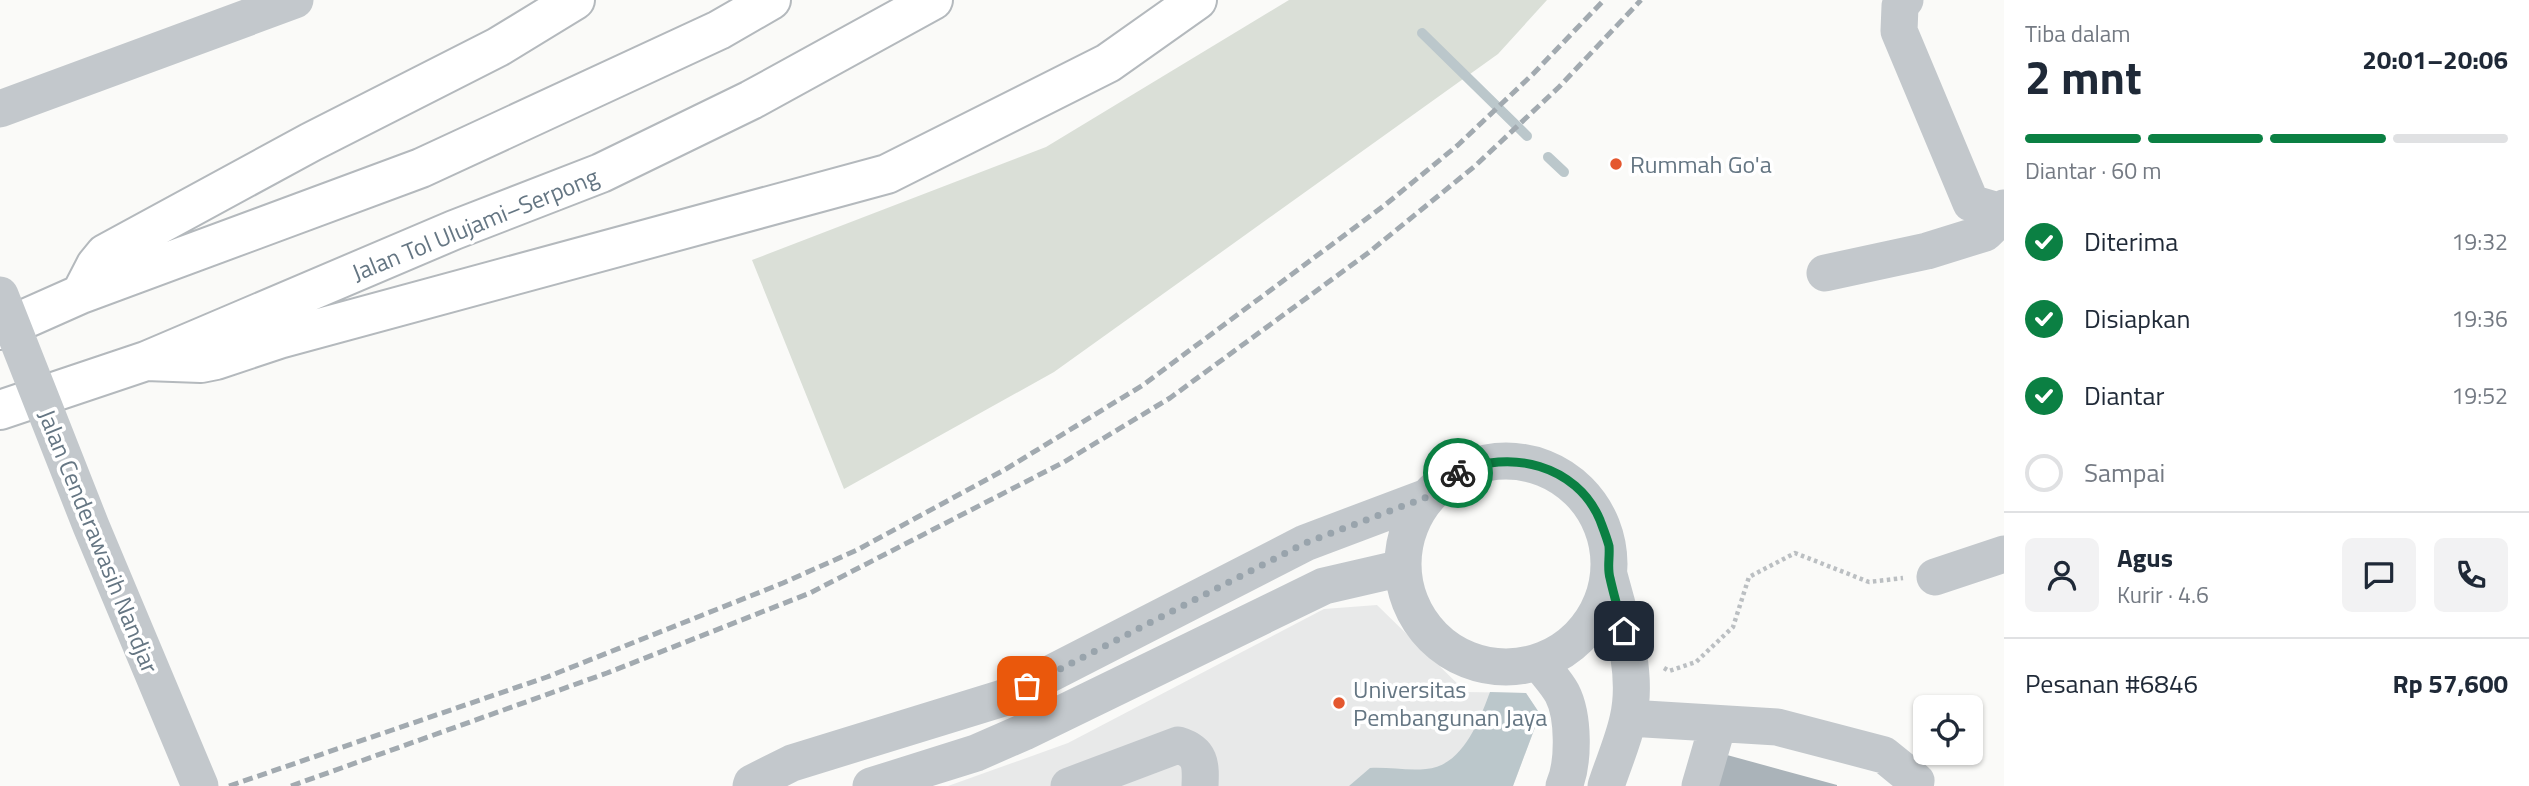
<!DOCTYPE html>
<html lang="id">
<head>
<meta charset="utf-8">
<style>
	body { margin:0; font-family:"Titillium Web",sans-serif; background:#f2f2f3; color:#1f2937; height:100vh; display:flex; flex-direction:column; font-size:26px; white-space:nowrap }
	* { box-sizing:border-box; margin:0 }
	p { font-size:23px; color:#747a83 }
	.icon { flex:none; width:38px; height:38px; fill:none; stroke:currentColor; stroke-width:2; stroke-linecap:round; stroke-linejoin:round }
	.map { position:relative; flex:1; overflow:hidden }
	.sheet { display:flex; flex-direction:column; background:#fff; width:525px }
	.sheet>* { flex:none }
	.tools { position:absolute; left:1913px; top:695px; display:grid; gap:14px }
	.tools a { display:grid; place-items:center; width:70px; height:70px; border-radius:10px; background:#fff; box-shadow:0 2px 5px #0004; font-size:35px }
	.pin { position:absolute; display:grid; place-items:center; width:60px; height:60px; color:#fff; margin:-30px; border-radius:14px; box-shadow:0 4px 10px #0006 }
	.courier { position:absolute; display:grid; place-items:center; width:70px; height:70px; margin:-35px; border:5px solid #0b8043; border-radius:50%; background:#fff; color:#222; box-shadow:0 2px 9px #0007 }
	.headline em { font-style:normal; font-weight:700 }
	.headline div { display:flex; flex-direction:column-reverse }
	.headline { display:flex; align-items:center; justify-content:space-between; height:119px; padding:0 21px }
	h1 { font-size:46px; font-weight:700; line-height:52px }
	.bar { display:grid; grid-template-columns:repeat(4,1fr); gap:10px 7px; align-content:center; height:84px; padding:0 21px }
	.bar i { height:9px; border-radius:5px; background:#e0e1e3 }
	.bar .on { background:#0b8043 }
	.bar p { grid-column:span 4 }
	.line { display:flex; align-items:center; gap:18px; padding:0 21px; border-top:2px solid #e0e1e3 }
	.line div { flex:1 }
	.round { display:grid; place-items:center; flex:none; width:74px; height:74px; border-radius:10px; background:#f2f2f3 }
	ol { padding:0 21px; list-style:none }
	li { display:flex; align-items:center; gap:21px; height:77px }
	li p { margin-inline-start:auto }
	li .icon { padding:7px; border-radius:50%; background:#0b8043; color:#fff; stroke-width:4 }
	li:last-child { color:#747a83 }
	li i { width:38px; height:38px; border:4px solid #e0e1e3; border-radius:50% }
	main { display:flex; flex:1; min-height:0 }
	.map>svg:first-child { display:block }
</style>
</head>
<body>
<main>
<div class="map">
<svg width="2004" height="786" viewBox="0 0 2004 786">
	<rect width="100%" height="100%" fill="#fafaf8"/>
	<path fill="#e8e9e9" d="M1377,605L1466,692L1526,693L1540,714L1513,786H948L1068,743L1324,609Z"/>
	<path fill="#dadfd7" d="M1289,0H1547L1498,54L1054,372L844,489L752,260L1046,147Z"/>
	<path fill="#bbc7cb" d="M1490,692L1526,693L1540,714L1513,786H1349L1370,768C1389,767 1408,771 1426,769C1463,766 1479,721 1490,692Z"/>
	<g fill="none" stroke-linecap="round" stroke-linejoin="round">
		<path stroke="#bbc7cb" stroke-width="10" d="M1422,33L1527,136
			M1548,157L1564,172"/>
	</g>
	<path fill="#aab3b9" d="M1727,755L1837,785V786H1718Z"/>
	<g fill="none" stroke-linecap="round" stroke-linejoin="round">
		<g stroke="#b4b9bd" stroke-width="42">
			<path id="highway" d="M81,294L96,265L105,254L311,142L498,47L575,0
				M0,330L81,294L421,168L719,30L771,0
				M146,361L201,363L216,360L279,339L887,174L1108,63L1197,0
				M0,410L146,361L454,230L601,173L751,100L933,0"/>
		</g>
		<path stroke="#bbbfc2" stroke-width="4.5" stroke-dasharray="3.5 3.5" stroke-linecap="butt" d="M1664,668L1669,671L1696,662L1733,627L1749,577L1795,553L1869,582L1903,578"/>
		<path stroke="#c3c8cc" stroke-width="37" d="M1905,0L1900,6L1899,31L1971,203L1998,211L2004,208
			M0,109L295,0
			M1825,273L1927,251L1985,233L1994,224L1998,211
			M1403 564a103 103 0 1 1 206 0a103 103 0 1 1-206 0Z
			M1935,577L2004,554
			M1539,662C1546,672 1556,682 1562,693C1574,716 1574,763 1564,786
			M1629,718L1777,727L1884,755L1916,781L1915,786
			M751,786L752,783L792,763L1003,698L1305,543L1427,497
			M871,786L976,753L1024,732L1324,586L1402,568
			M1069,786L1178,745C1201,752 1201,764 1200,786
			M1606,786C1613,764 1623,742 1628,719C1639,673 1621,620 1609,575
			M1700,786L1718,724"/>
		<use href="#highway" stroke="#fff" stroke-width="38"/>
		<path stroke="#a2aab0" stroke-width="5" stroke-dasharray="10 5" stroke-linecap="butt" d="M229,786L547,677L783,583L857,550L1006,469L1143,385L1385,205L1458,145L1533,74L1604,0
			M291,786L607,673L810,593L1064,462L1170,398L1368,253L1475,166L1559,87L1641,0"/>
		<path stroke="#c3c8cc" stroke-width="37" d="M0,295L91,526L200,786"/>
	</g>
	<g fill="none" stroke-linecap="round" stroke-linejoin="round">
		<path stroke="#99a4ac" stroke-width="7" stroke-dasharray="0 12.6" d="M1027,686L1305,543L1427,497L1448,478L1458,473"/>
		<path stroke="#0b8043" stroke-width="9" d="M1458,473C1509,448 1577,465 1600,520C1603,528 1607,538 1609,546C1610,557 1607,568 1610,578C1614,596 1619,613 1624,631"/>
	</g>
	<g fill="#e4572e" stroke="#fff" stroke-width="2.5">
		<circle cx="1616" cy="164" r="7"/>
		<circle cx="1339" cy="703" r="7"/>
	</g>
	<g text-anchor="middle" dominant-baseline="central" stroke-width="7" stroke-linejoin="round" paint-order="stroke">
		<g font-size="24" fill="#657683" stroke="#fff" text-anchor="start">
			<text x="1630" y="164">Rummah Go'a</text>
			<text x="1353" y="689">Universitas<tspan x="1353" dy="28">Pembangunan Jaya</tspan></text>
		</g>
		<g font-size="24" fill="#657683" stroke="#fff">
			<text transform="translate(475 224) rotate(-22)">Jalan Tol Ulujami–Serpong</text>
			<text transform="translate(99 541) rotate(68)">Jalan Cenderawasih Nandjar</text>
		</g>
	</g>
</svg>
<div class="tools">
<a><svg class="icon" aria-label="locate" viewBox="0 0 24 24"><circle cx="12" cy="12" r="6"/><path d="M12 2v4M12 18v4M2 12h4M18 12h4"/></svg></a>
</div>
<div class="pin" style="left:1027px;top:686px;background:#ea580c"><svg class="icon" aria-label="bag" viewBox="0 0 24 24"><path d="M5 8h14l-1 12H6zM9 8a3 3 0 0 1 6 0"/></svg></div>
<div class="pin" style="left:1624px;top:631px;background:#1f2937"><svg class="icon" aria-label="home" viewBox="0 0 24 24"><path d="M3 11l9-7 9 7M6 9v11h12V9"/></svg></div>
<div class="courier" style="left:1458px;top:473px"><svg class="icon" aria-label="bike" viewBox="0 0 24 24"><circle cx="6" cy="16" r="4"/><circle cx="18" cy="16" r="4"/><path d="M6 16l4-8h5l3 8M10 8l3 8H6M13 5h3"/></svg></div>
</div>
<section class="sheet">
<div class="headline"><div><h1>2 mnt</h1><p>Tiba dalam</p></div><em>20:01–20:06</em></div>
<div class="bar"><i class="on"></i><i class="on"></i><i class="on"></i><i></i><p>Diantar · 60 m</p></div>
<ol>
<li><svg class="icon" aria-label="check" viewBox="0 0 24 24"><path d="M5 12l5 5 9-10"/></svg>Diterima<p>19:32</p></li>
<li><svg class="icon" aria-label="check" viewBox="0 0 24 24"><path d="M5 12l5 5 9-10"/></svg>Disiapkan<p>19:36</p></li>
<li><svg class="icon" aria-label="check" viewBox="0 0 24 24"><path d="M5 12l5 5 9-10"/></svg>Diantar<p>19:52</p></li>
<li><i></i>Sampai</li>
</ol>
<div class="line" style="height:126px"><a class="round"><svg class="icon" aria-label="person" viewBox="0 0 24 24"><circle cx="12" cy="8" r="4"/><path d="M4 21q1-7 8-7t8 7"/></svg></a><div><b>Agus</b><p>Kurir · 4.6</p></div><a class="round"><svg class="icon" aria-label="chat" viewBox="0 0 24 24"><path d="M4 5h16v11H9l-5 4z"/></svg></a><a class="round"><svg class="icon" aria-label="phone" viewBox="0 0 24 24"><path d="M5 4h4l2 5-3 2q2 4 5 5l2-3 5 2v4C11 20 4 13 5 4z"/></svg></a></div>
<div class="line" style="height:91px"><div>Pesanan #6846</div><b>Rp 57,600</b></div>
</section>
</main>
</body>
</html>
